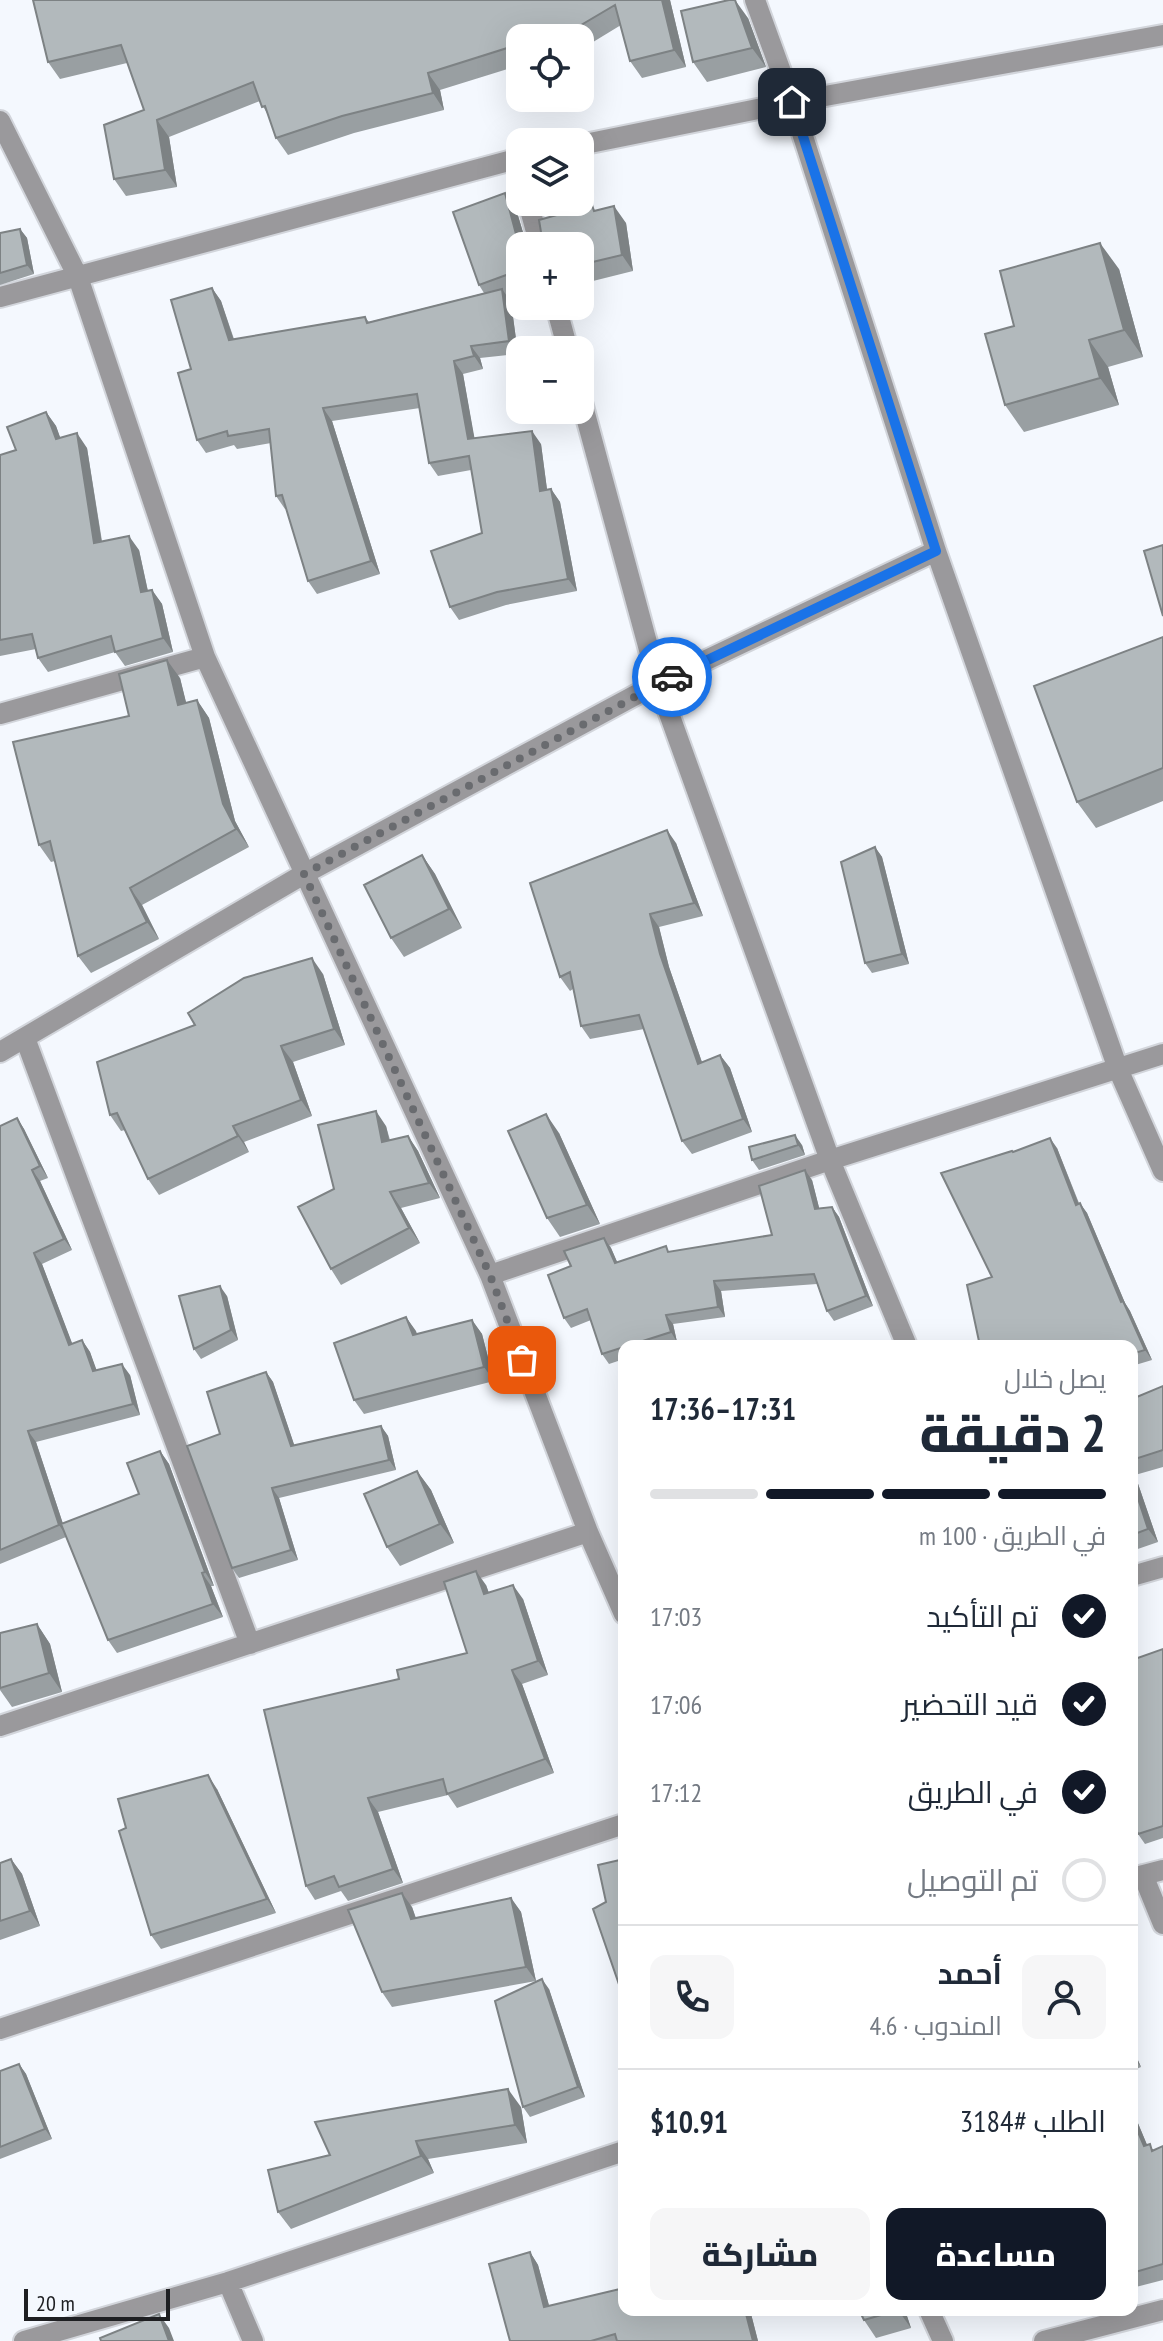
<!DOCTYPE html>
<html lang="ar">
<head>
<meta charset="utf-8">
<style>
	body { margin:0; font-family:"PT Sans Narrow",Cairo,sans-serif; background:#f6f6f7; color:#1f2937; direction:rtl; height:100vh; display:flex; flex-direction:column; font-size:30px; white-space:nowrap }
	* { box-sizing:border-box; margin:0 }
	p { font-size:26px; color:#747a83 }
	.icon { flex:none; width:44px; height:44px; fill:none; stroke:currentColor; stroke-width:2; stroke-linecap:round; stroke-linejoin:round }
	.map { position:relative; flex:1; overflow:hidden; direction:ltr }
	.side { position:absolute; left:618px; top:1340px; width:520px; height:976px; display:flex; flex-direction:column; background:#fff; border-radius:16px; box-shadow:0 8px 32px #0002; direction:rtl }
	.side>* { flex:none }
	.buttons { position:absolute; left:506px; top:24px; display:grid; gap:16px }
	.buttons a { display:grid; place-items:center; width:88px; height:88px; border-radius:16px; background:#fff; box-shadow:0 8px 32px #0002; font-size:40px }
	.scale { position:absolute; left:24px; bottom:20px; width:146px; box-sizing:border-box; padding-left:8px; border:4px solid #1e1f22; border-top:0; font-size:22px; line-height:28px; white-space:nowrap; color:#1e1f22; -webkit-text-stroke:6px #f4f8fe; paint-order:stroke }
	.pin { position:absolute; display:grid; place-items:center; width:68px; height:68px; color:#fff; margin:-34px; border-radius:16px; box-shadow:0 4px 12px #0006 }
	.courier { position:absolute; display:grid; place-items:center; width:80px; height:80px; margin:-40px; border:6px solid #1a73e8; border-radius:50%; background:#fff; color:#222; box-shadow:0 2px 10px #0007 }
	.headline em { font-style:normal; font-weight:800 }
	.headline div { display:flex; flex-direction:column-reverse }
	.headline { display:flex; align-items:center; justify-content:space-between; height:136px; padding:0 32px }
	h1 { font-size:52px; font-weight:800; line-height:60px }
	.bar { display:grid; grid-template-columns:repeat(4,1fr); gap:12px 8px; align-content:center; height:96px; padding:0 32px }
	.bar i { height:10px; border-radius:6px; background:#e0e1e3 }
	.bar .current { background:#111827 }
	.bar p { grid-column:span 4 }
	.line { display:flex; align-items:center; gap:20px; padding:0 32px; border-top:2px solid #e0e1e3 }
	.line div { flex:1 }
	.round { display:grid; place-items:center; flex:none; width:84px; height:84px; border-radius:16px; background:#f6f6f7 }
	ol { padding:0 32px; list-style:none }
	li { display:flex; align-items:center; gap:24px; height:88px }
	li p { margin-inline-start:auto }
	li .icon { padding:8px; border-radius:50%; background:#111827; color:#fff; stroke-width:4 }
	li:last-child { color:#747a83 }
	li i { width:44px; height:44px; border:4px solid #e0e1e3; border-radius:50% }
	.cta { display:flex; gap:16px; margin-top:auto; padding:16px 32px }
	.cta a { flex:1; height:92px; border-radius:16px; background:#111827; color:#fff; font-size:32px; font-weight:800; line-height:92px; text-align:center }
	.cta a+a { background:#f6f6f7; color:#1f2937 }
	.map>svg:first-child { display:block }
</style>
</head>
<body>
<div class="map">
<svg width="1163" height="2341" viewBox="0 0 1163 2341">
	<rect width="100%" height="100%" fill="#f4f8fe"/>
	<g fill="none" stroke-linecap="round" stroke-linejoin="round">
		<g stroke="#d2d5db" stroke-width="24">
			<path id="street" d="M755,0L792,102L936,551L1118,1069L1163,1171
				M0,121L78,277L205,657L490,1275L588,1532L624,1614
				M580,145L792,102L1163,35
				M528,202L540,246
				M0,297L520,158
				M556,306L568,350
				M580,395L658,683L830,1160L907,1346
				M0,714L205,657
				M25,1038L250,1644
				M0,1052L304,874L658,683L936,551
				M490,1275L830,1160L1163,1054
				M1132,1576L1163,1567
				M0,1726L588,1532
				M1143,1875L1163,1924
				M1132,1878L1163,1870
				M0,2029L624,1824
				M228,2282L253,2341
				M929,2310L943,2341
				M24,2341L228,2282L624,2151
				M1044,2341L1163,2310"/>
		</g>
		<use href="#street" stroke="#9a999c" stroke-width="20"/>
	</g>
	<path fill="#999fa2" d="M33,0H670L686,67L642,78L630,61L621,25L580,50V38H520V65L440,90L444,110L354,133L288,155L276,138L268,115L260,101L169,137L177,187L126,196L114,179L144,110L127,63L60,79L48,62Z
		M748,18L766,67L707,82L693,62Z
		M505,193L516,209L526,242H533L596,211L626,223L633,271L589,282L580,269V246H520V291L507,296L511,302L518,354L480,358L483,369L463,374L474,438L541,444L547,490L551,489L560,502L577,591L506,605L459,620L450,607L482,533L471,470L438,476L429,463L420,408L332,421L380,574L317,594L308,581L286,509H285L276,496L271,443L237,449L234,445L206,453L197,440L191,369L212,288L221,301L234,339L365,317L369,322L484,293L479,285Z
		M20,229L27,238L34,274L0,285V233Z
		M1119,269L1143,357L1108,367L1119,405L1024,432L1005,405L1014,326Z
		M46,412L56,426L60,438L87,448L102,541L139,550L148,591L152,590L162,604L173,652L125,666L115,652L48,672L38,658L36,649L0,656V455L16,450Z
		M1163,637V801L1096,828L1077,802Z
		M180,678L186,703L197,700L209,718L235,821L249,847L142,905L159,939L91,973L78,956L55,861L51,862L39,845L129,716Z
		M676,843L703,916L659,927L669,967L702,1062L720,1055L730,1068L752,1132L692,1154L682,1141L644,1029L590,1039L581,1026L573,989L570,991L560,977Z
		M875,847L882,857L909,964L872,973L865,963Z
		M422,855L435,874L462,928L404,957L391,938Z
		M323,974L345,1045L293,1062L312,1116L244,1142L249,1152L159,1195L148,1179L125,1130L121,1131L110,1115L195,1025Z
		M17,1118L24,1129L48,1178L40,1181L72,1250L42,1264L72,1344L82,1340L90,1352L96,1370L130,1375L140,1415L36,1442L63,1524L139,1494L160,1451L169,1464L214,1586H211L223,1617L117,1653L108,1640L66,1537L0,1564V1126Z
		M386,1126L390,1140L408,1136L418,1151L440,1198L401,1208L420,1243L341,1285L331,1269L334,1189Z
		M559,1133L600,1224L560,1237L547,1218Z
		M802,1145L805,1155L759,1170L752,1160L749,1147Z
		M1057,1148L1079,1203L1087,1213L1125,1303L1130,1311L1152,1360L1132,1366V1346L992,1277L1013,1152Z
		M812,1180L819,1208L832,1207L839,1217L873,1306L834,1321L827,1311L817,1284L721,1291L725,1317L673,1324L677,1342L665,1346H624V1359L609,1364L602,1354L591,1320L571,1328L564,1318L571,1266L604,1238L611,1248L617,1262L772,1235Z
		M227,1296L238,1340L201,1359L194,1349Z
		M406,1317L417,1334L472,1320L482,1334L494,1381L364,1414L354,1400Z
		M266,1372L273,1382L294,1445L381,1426L388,1436L396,1470L279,1498L298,1560L239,1578L232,1568L220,1434Z
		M1163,1386V1467L1135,1475L1158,1542L1132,1551V1399Z
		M417,1471L431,1490L454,1543L400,1566L387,1547Z
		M486,1585L489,1593L523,1599L548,1675L522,1684L554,1773L457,1808L448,1795L378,1812L403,1883L348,1901L341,1891L315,1900L306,1886L399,1679L467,1653Z
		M37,1624L50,1644L62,1692L12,1707L0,1690V1633Z
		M1163,1649V1838L1145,1844L1138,1834Z
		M217,1789L276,1913L161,1949L151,1935Z
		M11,1859L22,1874L40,1926L0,1940V1863Z
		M511,1898L521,1912L536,1981L392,2007L382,1992L412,1907L416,1918Z
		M549,1989L585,2097L530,2117L523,2107Z
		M1132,2047L1141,2067L1132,2071Z
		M19,2064L26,2074L52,2139L0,2159V2071Z
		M521,2107L527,2143L428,2159L434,2173L291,2229L278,2212L268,2170Z
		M1132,2109L1147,2145L1154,2150L1163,2146V2280L1132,2288Z
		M530,2252L538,2265L549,2306L624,2310H750L758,2341H510Z
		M859,2310H905L911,2328L876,2338L864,2320Z
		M1048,2310H1067L1050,2314Z"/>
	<path fill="#7d8284" d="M662,0H670L686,67L674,50Z
		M735,0L748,18L766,67L752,48Z
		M428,73L440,90L444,110L433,93Z
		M157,120L169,137L177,187L165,170Z
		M505,193L516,209L527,246H525L516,234Z
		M614,206L626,223L633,271L622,255Z
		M20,229L27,238L34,274L27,265Z
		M1100,243L1119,269L1143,357L1124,330Z
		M212,288L221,301L238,353L229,340Z
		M502,289L511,302L518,354L509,341Z
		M1089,340L1108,367L1119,405L1100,378Z
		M471,346L480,358L483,369L474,356Z
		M454,361L463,374L477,452L468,439Z
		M323,408L332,421L380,574L371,561Z
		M46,412L56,426L66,453L56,439Z
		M532,431L541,444L549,504L540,491Z
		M77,433L87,448L104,557L94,543Z
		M551,489L560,502L577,591L568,579Z
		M129,536L139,550L151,606L141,592Z
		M152,590L162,604L173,652L163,638Z
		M167,660L180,678L191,722L178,705Z
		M197,700L209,718L235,821L249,847L236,829L223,804Z
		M667,830L676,843L703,916L694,903Z
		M875,847L882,857L909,964L902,954Z
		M422,855L435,874L462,928L449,909Z
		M130,888L142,905L159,939L147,922Z
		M650,914L659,927L669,967L707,1077L698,1064L660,954Z
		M312,958L323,974L345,1045L334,1029Z
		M281,1046L293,1062L312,1116L301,1100Z
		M720,1055L730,1068L752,1132L743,1119Z
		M376,1111L386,1126L393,1157L382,1142Z
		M546,1114L559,1133L600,1224L587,1205Z
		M17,1118L24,1129L48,1178L40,1166Z
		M233,1126L244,1142L249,1152L238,1136Z
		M795,1135L802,1145L805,1155L798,1145Z
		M408,1136L418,1151L440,1198L429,1183Z
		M1050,1138L1057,1148L1083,1215L1076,1205Z
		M32,1170L40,1181L72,1250L64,1239Z
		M805,1170L812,1180L822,1219L815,1209Z
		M390,1192L401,1208L420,1243L409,1228Z
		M1080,1203L1087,1213L1125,1303L1130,1311L1152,1360L1145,1350L1121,1302Z
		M832,1207L839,1217L873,1306L866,1296Z
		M604,1238L611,1248L622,1273L615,1263Z
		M34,1253L42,1264L77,1356L69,1345Z
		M714,1281L721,1291L725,1317L718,1307Z
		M220,1286L227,1296L238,1340L231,1330Z
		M666,1315L673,1324L677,1342L671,1332Z
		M406,1317L416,1331L422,1349L413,1335Z
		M472,1320L482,1334L494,1381L484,1367Z
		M82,1340L90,1352L101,1382L93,1371Z
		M122,1364L130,1375L140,1415L133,1404Z
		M266,1372L273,1382L298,1456L291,1446Z
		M381,1426L388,1436L396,1470L389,1460Z
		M28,1431L36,1442L67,1536L59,1525Z
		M160,1451L169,1464L214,1586L205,1572Z
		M417,1471L431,1490L454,1543L440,1524Z
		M1132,1471L1135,1475L1158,1542L1148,1529L1132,1480Z
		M272,1488L279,1498L298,1560L291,1550Z
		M476,1571L486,1585L494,1608L484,1594Z
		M202,1573L211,1586L223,1617L213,1604Z
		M513,1585L523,1599L548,1675L538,1661Z
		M37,1624L50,1644L62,1692L49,1673Z
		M512,1670L522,1684L554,1773L545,1759Z
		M208,1775L217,1789L276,1913L267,1899Z
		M368,1798L378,1812L403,1883L393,1869Z
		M11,1859L22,1874L40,1926L30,1911Z
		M402,1893L412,1907L421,1934L411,1919Z
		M511,1898L521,1912L536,1981L526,1967Z
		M542,1979L549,1989L585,2097L578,2087Z
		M1132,2047L1141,2067L1132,2055Z
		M19,2064L26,2074L52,2139L45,2129Z
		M508,2089L521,2107L527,2143L515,2125Z
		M1132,2109L1153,2159L1144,2146L1132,2118Z
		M416,2141L428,2159L434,2173L421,2156Z
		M530,2252L538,2265L553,2320L544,2307Z
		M745,2310H750L758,2341H753Z
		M898,2310H905L911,2328Z
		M159,2314L169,2328L174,2341H169Z"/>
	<path fill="#b2b9bc" stroke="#7d8284" stroke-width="2" d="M33,0H662L674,50L630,61L615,5L559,38H545V37L520,38V44L428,73L433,93L342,116L276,138L265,106L262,107L253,82L157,120L165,170L114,179L104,125L144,110L121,45L48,62Z
		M729,0H735L752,48L693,62L681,11Z
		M505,193L516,234L520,239L526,242H533L538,238L541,232L539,220L592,205L594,211L614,206L622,255L580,265V246H520V270L479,285L453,212Z
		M20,229L27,265L0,273V233Z
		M1100,243L1124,330L1089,340L1100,378L1005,405L985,334L1014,326L1000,271Z
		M212,288L229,340L365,317L367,323L502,289L509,341L471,346L474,356L454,361L468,439L532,431L540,491L551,489L568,579L497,592L450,607L431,551L482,533L469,456L429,463L417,394L323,408L371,561L308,581L282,495L276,496L269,429L228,436L227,431L197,440L178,373L191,369L171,300Z
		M46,412L56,439L77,433L94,543L129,536L141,592L152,590L163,638L115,652L111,636L38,658L32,634L0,640V455L16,450L7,427Z
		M1163,545V616L1144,551Z
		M1163,637V768L1077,802L1034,686Z
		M167,660L178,705L197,700L223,804L236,829L130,888L147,922L78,956L50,841L39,845L13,742L129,716L119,674Z
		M667,830L694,903L650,914L660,954L698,1064L720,1055L743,1119L682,1141L639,1015L581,1026L570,972L560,977L530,883Z
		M875,847L902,954L865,963L841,862Z
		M422,855L449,909L391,938L364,885Z
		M312,958L334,1029L281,1046L301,1100L233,1126L238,1136L148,1179L117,1113L110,1115L97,1062L195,1025L188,1013L244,978Z
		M376,1111L382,1142L408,1136L429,1183L390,1192L409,1228L331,1269L298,1207L334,1189L318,1125Z
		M546,1114L587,1205L547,1218L508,1131Z
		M17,1118L40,1166L32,1170L64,1239L34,1253L69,1345L82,1340L93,1371L122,1364L133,1404L28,1431L59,1525L0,1550V1126Z
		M795,1135L798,1145L752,1160L749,1147Z
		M1050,1138L1076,1205L1080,1203L1121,1302L1123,1301L1145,1350L1132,1354V1346H980L967,1285L992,1277L941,1173L1012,1151L1013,1152Z
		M805,1170L815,1209L832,1207L866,1296L827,1311L814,1274L714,1281L718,1307L666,1315L671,1332L602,1354L587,1309L564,1318L548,1275L571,1266L564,1251L604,1238L615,1263L666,1246L668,1252L772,1235L759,1186Z
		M220,1286L231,1330L194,1349L179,1296Z
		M406,1317L413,1335L472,1320L484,1367L354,1400L334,1343Z
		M266,1372L291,1446L381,1426L389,1460L272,1488L291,1550L232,1568L187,1446L220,1434L207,1392Z
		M1163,1386V1450L1132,1460V1399Z
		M160,1451L205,1572L202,1573L213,1604L108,1640L61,1524L139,1494L127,1463Z
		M417,1471L440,1524L387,1547L364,1494Z
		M1132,1480L1148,1529L1132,1535Z
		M476,1571L484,1594L513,1585L538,1661L512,1670L545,1759L447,1794L443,1779L368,1798L393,1869L339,1887L334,1876L306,1886L264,1710L399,1679L397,1670L467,1653L444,1582Z
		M37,1624L49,1673L0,1688V1633Z
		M1163,1649V1826L1138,1834L1132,1818V1660Z
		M208,1775L267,1899L151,1935L119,1831L126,1828L118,1799Z
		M11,1859L30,1911L0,1921V1863Z
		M624,1859V1999L593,1909L606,1902L598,1865Z
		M402,1893L411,1919L511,1898L526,1967L382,1992L348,1910Z
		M542,1979L578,2087L523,2107L495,2001Z
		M19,2064L45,2129L0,2147V2071Z
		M508,2089L515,2125L416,2141L421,2156L278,2212L268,2170L330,2155L315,2122Z
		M1132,2118L1144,2146L1150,2144L1152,2151L1163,2146V2264L1132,2273Z
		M530,2252L544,2307L624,2288V2310H745L753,2341H617L615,2334L591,2341H510L489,2264Z
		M859,2310H898L864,2320Z
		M159,2314L169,2341H101L100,2338Z"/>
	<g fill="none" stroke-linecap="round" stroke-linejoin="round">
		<path stroke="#696b6f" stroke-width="8" stroke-dasharray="0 14.4" d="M522,1360L490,1275L304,874L672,677"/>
		<path stroke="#1a73e8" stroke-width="10" d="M672,677L936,551L792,102"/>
	</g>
</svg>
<div class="buttons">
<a><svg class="icon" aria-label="locate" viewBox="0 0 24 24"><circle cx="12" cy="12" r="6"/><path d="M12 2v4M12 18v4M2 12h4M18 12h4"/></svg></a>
<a><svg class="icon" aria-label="layers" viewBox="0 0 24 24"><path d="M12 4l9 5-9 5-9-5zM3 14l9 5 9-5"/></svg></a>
<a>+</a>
<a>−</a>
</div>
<div class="scale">20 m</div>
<div class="pin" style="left:522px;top:1360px;background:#ea580c"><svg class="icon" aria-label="bag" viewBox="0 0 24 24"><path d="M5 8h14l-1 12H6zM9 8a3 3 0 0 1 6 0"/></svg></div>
<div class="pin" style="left:792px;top:102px;background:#1f2937"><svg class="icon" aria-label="home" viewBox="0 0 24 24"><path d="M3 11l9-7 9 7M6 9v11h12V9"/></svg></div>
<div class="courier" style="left:672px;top:677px"><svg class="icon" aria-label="car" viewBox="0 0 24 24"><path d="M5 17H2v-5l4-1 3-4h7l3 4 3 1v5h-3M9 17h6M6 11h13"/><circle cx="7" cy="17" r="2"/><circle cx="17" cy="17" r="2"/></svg></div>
<section class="side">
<div class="headline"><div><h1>2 دقيقة</h1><p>يصل خلال</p></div><em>17:31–17:36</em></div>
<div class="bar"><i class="current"></i><i class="current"></i><i class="current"></i><i></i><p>في الطريق · 100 m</p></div>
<ol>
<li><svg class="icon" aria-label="check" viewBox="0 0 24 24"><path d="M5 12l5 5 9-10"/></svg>تم التأكيد<p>17:03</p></li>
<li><svg class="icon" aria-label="check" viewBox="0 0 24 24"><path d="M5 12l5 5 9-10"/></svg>قيد التحضير<p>17:06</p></li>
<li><svg class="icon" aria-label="check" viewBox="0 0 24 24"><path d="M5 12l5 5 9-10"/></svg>في الطريق<p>17:12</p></li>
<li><i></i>تم التوصيل</li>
</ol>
<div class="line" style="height:144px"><a class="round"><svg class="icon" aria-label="person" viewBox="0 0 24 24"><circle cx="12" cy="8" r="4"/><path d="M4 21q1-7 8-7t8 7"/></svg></a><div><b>أحمد</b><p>المندوب · 4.6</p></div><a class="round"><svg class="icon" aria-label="phone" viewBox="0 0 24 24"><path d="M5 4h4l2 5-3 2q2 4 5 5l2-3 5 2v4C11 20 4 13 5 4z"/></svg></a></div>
<div class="line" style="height:104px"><div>الطلب #3184</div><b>$10.91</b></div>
<div class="cta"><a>مساعدة</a><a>مشاركة</a></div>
</section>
</div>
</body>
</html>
